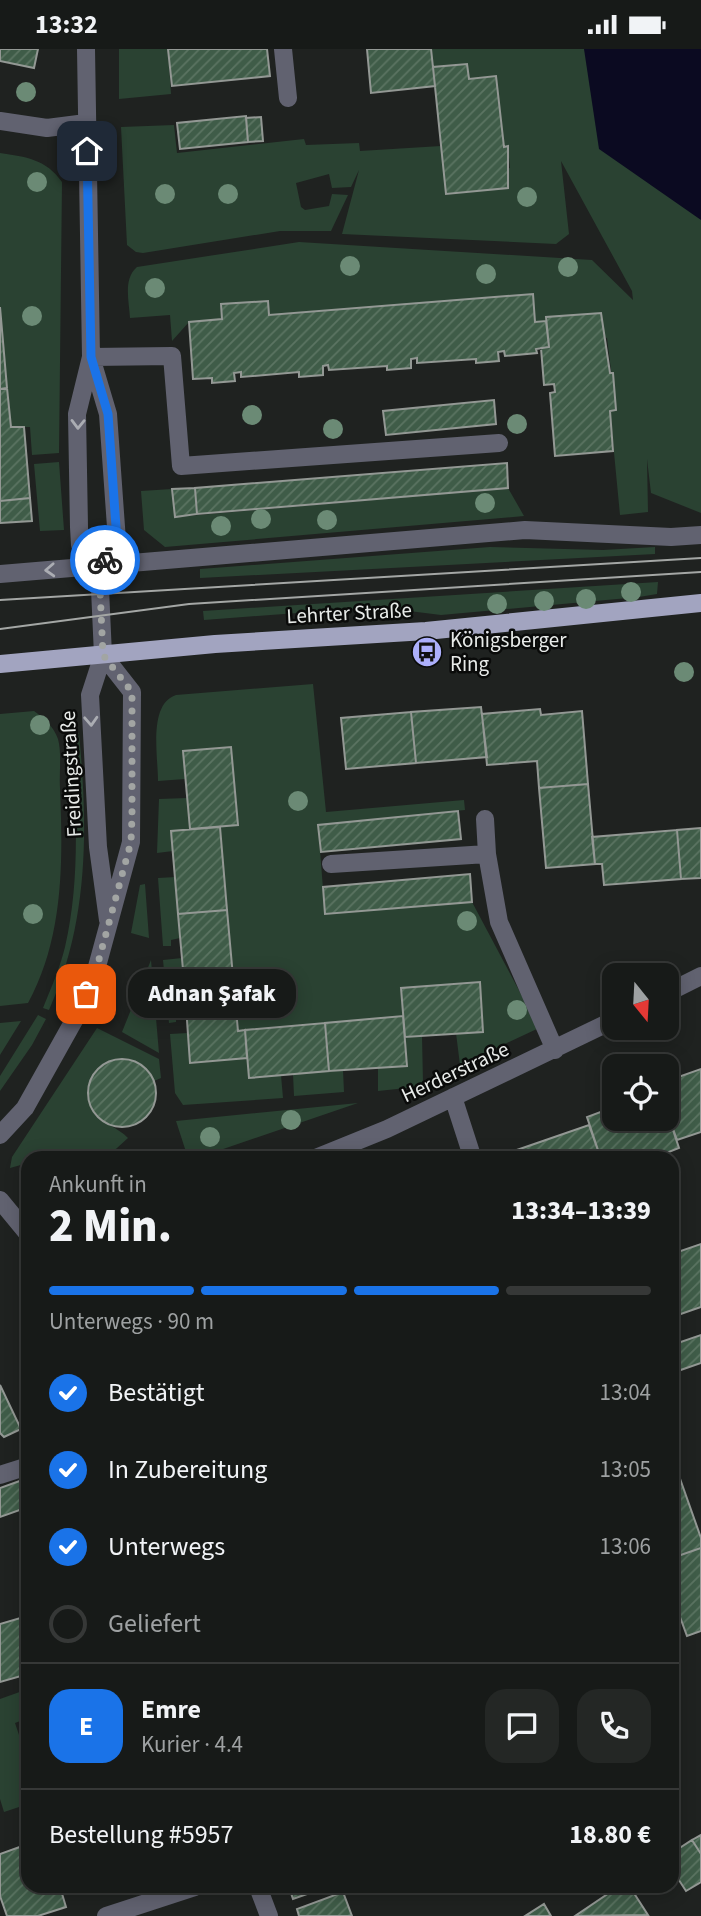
<!DOCTYPE html>
<html lang="de">
<head>
<meta charset="utf-8">
<style>
	body { margin:0; font-family:"Source Sans 3",sans-serif; background:#242725; color:#f1f3f6; height:100vh; display:flex; flex-direction:column; font-size:26px; white-space:nowrap }
	* { box-sizing:border-box; margin:0 }
	p { font-size:23px; color:#9ea1a2 }
	.icon { flex:none; width:38px; height:38px; fill:none; stroke:currentColor; stroke-width:2; stroke-linecap:round; stroke-linejoin:round }
	.map { position:relative; flex:1; overflow:hidden }
	.details { position:absolute; left:21px; top:1102px; width:658px; height:742px; display:flex; flex-direction:column; background:#171a18; border-radius:21px; box-shadow:0 4px 18px #0003,0 0 0 2px #363837 }
	.details>* { flex:none }
	.needle { width:46px; rotate:162deg }
	.tools { position:absolute; left:602px; top:914px; display:grid; gap:14px }
	.tools a { display:grid; place-items:center; width:77px; height:77px; border-radius:14px; background:#171a18; box-shadow:0 4px 18px #0003,0 0 0 2px #363837; font-size:35px }
	.pin { position:absolute; display:grid; place-items:center; width:60px; height:60px; color:#fff; margin:-30px; border-radius:14px; box-shadow:0 4px 10px #0006 }
	.courier { position:absolute; display:grid; place-items:center; width:70px; height:70px; margin:-35px; border:5px solid #1a73e8; border-radius:50%; background:#fff; color:#222; box-shadow:0 2px 9px #0007 }
	.bubble { position:absolute; height:49px; border-radius:21px; background:#171a18; box-shadow:0 4px 18px #0003,0 0 0 2px #363837; font-size:23px; font-weight:800; line-height:49px; text-align:center }
	.headline em { font-style:normal; font-weight:800 }
	.headline div { display:flex; flex-direction:column-reverse }
	.headline { display:flex; align-items:center; justify-content:space-between; height:119px; padding:0 28px }
	h1 { font-size:46px; font-weight:800; line-height:52px }
	.bar { display:grid; grid-template-columns:repeat(4,1fr); gap:10px 7px; align-content:center; height:84px; padding:0 28px }
	.bar i { height:9px; border-radius:5px; background:#363837 }
	.bar .on { background:#1a73e8 }
	.bar p { grid-column:span 4 }
	.line { display:flex; align-items:center; gap:18px; padding:0 28px; border-top:2px solid #363837 }
	.line div { flex:1 }
	.round { display:grid; place-items:center; flex:none; width:74px; height:74px; border-radius:21px; background:#242725 }
	ol { padding:0 28px; list-style:none }
	li { display:flex; align-items:center; gap:21px; height:77px }
	li p { margin-inline-start:auto }
	li .icon { padding:7px; border-radius:50%; background:#1a73e8; color:#fff; stroke-width:4 }
	li:last-child { color:#9ea1a2 }
	li i { width:38px; height:38px; border:4px solid #363837; border-radius:50% }
	.status { display:flex; justify-content:space-between; align-items:center; height:49px; padding:0 35px; background:#171a18; direction:ltr }
	.status svg { height:19px; fill:currentColor }
	.map>svg:first-child { display:block }
</style>
</head>
<body>
<div class="status"><b>13:32</b><svg viewBox="0 0 49 12"><path d="M0 12V9h3v3zM5 12V6h3v6zM10 12V3h3v9zM15 12V0h3v12zM26 1h20v11H26zM47 4h2v5h-2z"/></svg></div>
<div class="map">
<svg width="701" height="1867" viewBox="0 0 701 1867">
	<defs>
		<pattern id="building-hatch" width="6" height="6" patternUnits="userSpaceOnUse" patternTransform="scale(1.75)"><rect width="6" height="6" fill="#3f5c48"/><path d="M-1 1l2-2M0 6l6-6M5 7l2-2" fill="none" stroke="#5b7462"/></pattern>
	</defs>
	<rect width="100%" height="100%" fill="#1f2220"/>
	<path fill="#2a4232" d="M119,0H168L171,45L119,50Z
		M431,0H701V464L651,444L647,410L648,463L620,466L610,362L616,361L607,289L546,272L535,273L533,246L269,266L267,252L221,255L222,270L189,273L172,292L170,266L130,269C129,251 123,230 137,218L299,193L592,211L633,251L632,242L561,112L569,185L556,195L342,185L359,121L351,138L332,139L329,125L296,134L301,158L305,161L329,157L332,145L348,146L331,182H280L143,204L136,203L127,196L121,78L174,76L177,104L304,90L306,96L359,94L360,102L441,97L446,145L507,139L506,120L510,119L508,98H504L496,27L469,30L467,15L433,18Z
		M0,104C26,108 46,110 62,133L59,404L32,406L30,378H11L0,258Z
		M59,413L64,481L40,482L34,415Z
		M508,439L524,467L165,498L144,481L141,442L172,440L176,468Z
		M490,498L603,501L655,498V505L200,529V520Z
		M658,533L657,545L639,548L441,566L377,558L204,571L203,562Z
		M313,635L326,763L464,751L465,761L318,776L325,865L472,853L539,979L460,1016L456,984L401,939L403,967L238,982L220,778L238,776L231,698L183,703L185,730L158,732C158,707 148,655 176,646Z
		M34,662C44,669 54,678 58,690C62,705 59,724 60,739C63,812 64,888 28,954L0,957V665Z
		M79,684C88,779 89,872 49,961L43,959C51,939 60,919 65,898C81,829 76,755 71,685Z
		M187,749L190,780L171,782L173,802L157,804L159,750Z
		M176,828L180,889L171,891V897H163L158,829Z
		M145,835L149,889L131,884L140,836Z
		M182,909L186,964L176,965V973L169,974L163,911Z
		M151,911L159,1004L122,983Z
		M38,966L46,970L32,996L0,1042V1027Z
		M21,972L0,1006V974Z
		M97,979L159,1010L161,1029L154,1032C136,986 66,1023 94,1063C103,1076 118,1078 128,1089L106,1109L28,1110V1114L10,1119L12,1108Z
		M188,984L191,1014L247,1009L249,1029L281,1026L283,1049L183,1056L175,1044L170,985Z
		M422,987L423,1034L416,1038L378,1042V1019L407,1017L405,988Z
		M343,1021L344,1043L294,1047L293,1025Z
		M358,1054L197,1109H188L176,1072Z
		M28,1640V1669L15,1674L24,1701L21,1707L28,1727V1755L4,1763L0,1750V1650Z"/>
	<path fill="#0b0a21" d="M584,0H701V171L599,100Z"/>
	<path fill="url(#building-hatch)" stroke="#939894" stroke-width="2" d="M0,0H38L34,19L0,12Z
		M168,0H267L270,27L172,37Z
		M367,0H431L435,37L371,44Z
		M467,15L469,30L496,27L504,98L508,97V139L446,145L433,18Z
		M246,67L248,93L180,100L177,74Z
		M261,68L263,92L248,93L246,69Z
		M533,245L535,273L546,272L549,298L536,300L537,304L505,307L504,302L498,303L499,312L476,314V310L417,314V309L411,310V319L387,321V317L329,321L328,316L323,317V326L299,328V323L241,328V323L234,324L235,332L212,334V329L193,330L189,273L222,270L221,255L268,252L269,266Z
		M0,258L7,339L0,340Z
		M601,264L610,324H613L616,361L610,362L613,402L555,407L550,344L555,343L554,335L544,336L541,299L549,298L546,268Z
		M7,339L11,378H24L30,449L0,452V340Z
		M494,351L496,375L386,386L383,362Z
		M507,414L508,439L197,465L195,439Z
		M195,439L197,465L175,468L172,440Z
		M30,449L32,472L0,474V452Z
		M481,658L487,708L416,714L411,663Z
		M540,660L541,666L582,662L588,735L539,739L537,712L487,716L482,665Z
		M411,663L416,714L346,720L341,669Z
		M231,698L238,776L190,780L183,702Z
		M588,735L595,815L546,819L539,739Z
		M458,762L461,790L321,803L318,776Z
		M220,778L227,861L178,865L171,782Z
		M701,779V829L681,830L677,781Z
		M677,781L681,830L604,836L602,815H595L592,788Z
		M470,825L472,853L325,865L323,838Z
		M227,861L234,939L185,943L178,865Z
		M480,933L483,983L405,988L401,939Z
		M234,939L238,982L245,981L247,1009L190,1014L185,943Z
		M403,967L407,1017L329,1022L325,974Z
		M325,974L329,1022L249,1029L245,981Z
		M88 1044a34 34 0 1 1 68 0a34 34 0 1 1-68 0Z
		M701,1020V1083L677,1091L667,1063V1032Z
		M614,1058V1069H667V1063L679,1099L651,1110H601L587,1068Z
		M589,1076L601,1110H516L514,1102Z
		M701,1195V1258L672,1268V1205Z
		M701,1286V1314L672,1324V1296Z
		M0,1336L21,1380L4,1388L0,1384Z
		M672,1407L701,1489V1499L672,1509Z
		M28,1429V1458L0,1468V1439Z
		M701,1499V1582L687,1587L672,1546V1509Z
		M27,1567L28,1625L0,1633V1575Z
		M701,1786V1805L692,1791Z
		M692,1791L701,1805V1833L686,1842L677,1828L672,1831V1804Z
		M28,1795V1838H60L66,1858L38,1867H7L0,1847V1805Z
		M289,1838H327L293,1850Z
		M618,1838H630L648,1866L575,1867Z
		M343,1843L352,1867H299L297,1860Z
		M544,1855L551,1867H525Z"/>
	<g fill="none" stroke-linecap="round" stroke-linejoin="round">
		<path stroke="#616270" stroke-width="18" d="M86,0L91,308L77,365L79,478L80,496L99,518
			M283,0L288,49
			M0,72L47,79L86,74
			M91,308L108,365L117,492L99,518L103,606L90,646L98,798L108,871
			M91,308L172,307L181,417L499,394
			M0,525L525,481L671,488L701,486
			M485,770L487,805L499,873L555,1001
			M331,815L487,805
			M667,944L701,927
			M453,1048L473,1110
			M0,1086L25,1059L77,966L95,925L131,793L132,643L103,606
			M313,1110L387,1080L614,971
			M0,1151L28,1185
			M0,1426L28,1417
			M258,1838L269,1867
			M106,1867L195,1838"/>
		<path stroke="#a2a4c0" stroke-width="18" d="M0,615L215,595L426,582L701,554"/>
		<path stroke="#a4a7a5" stroke-width="2" d="M0,551L701,509
			M0,580L189,555L701,523"/>
	</g>
	<g fill="#6b8a75">
		<circle cx="26" cy="43" r="10"/>
		<circle cx="37" cy="133" r="10"/>
		<circle cx="165" cy="145" r="10"/>
		<circle cx="228" cy="145" r="10"/>
		<circle cx="527" cy="148" r="10"/>
		<circle cx="350" cy="217" r="10"/>
		<circle cx="568" cy="218" r="10"/>
		<circle cx="486" cy="225" r="10"/>
		<circle cx="155" cy="239" r="10"/>
		<circle cx="32" cy="267" r="10"/>
		<circle cx="252" cy="366" r="10"/>
		<circle cx="517" cy="375" r="10"/>
		<circle cx="333" cy="380" r="10"/>
		<circle cx="485" cy="454" r="10"/>
		<circle cx="261" cy="470" r="10"/>
		<circle cx="327" cy="471" r="10"/>
		<circle cx="221" cy="477" r="10"/>
		<circle cx="631" cy="543" r="10"/>
		<circle cx="586" cy="550" r="10"/>
		<circle cx="544" cy="552" r="10"/>
		<circle cx="497" cy="555" r="10"/>
		<circle cx="684" cy="623" r="10"/>
		<circle cx="40" cy="676" r="10"/>
		<circle cx="298" cy="752" r="10"/>
		<circle cx="33" cy="865" r="10"/>
		<circle cx="467" cy="872" r="10"/>
		<circle cx="517" cy="961" r="10"/>
		<circle cx="291" cy="1071" r="10"/>
		<circle cx="210" cy="1088" r="10"/>
	</g>
	<defs><path id="oneway-chevron" d="M-2-3.5L2.5 0L-2 3.5" fill="none" stroke-width="1.6" stroke-linecap="round" stroke-linejoin="round" transform="scale(1.75)"/></defs>
	<g stroke="#abadb3">
		<use href="#oneway-chevron" transform="translate(78 375) rotate(91)"/>
		<use href="#oneway-chevron" transform="translate(50 521) rotate(177)"/>
		<use href="#oneway-chevron" transform="translate(91 672) rotate(87)"/>
	</g>
	<g fill="none" stroke-linecap="round" stroke-linejoin="round">
		<path stroke="#a2a5a3" stroke-width="7" stroke-dasharray="0 12.6" d="M86,945L95,925L131,793L132,768V643L103,606L99,518L105,511"/>
		<path stroke="#1a73e8" stroke-width="9" d="M87,102L91,308L108,365L117,492L105,511"/>
	</g>
	<defs>
		<g id="bus-disc" transform="scale(1.575)"><circle r="9.5" fill="#acaffb" stroke="#0a0b0a"/><path d="M-5-6H5V4H4V6H2V4H-2V6H-4V4H-5ZM-3.5-4V0h7V-4ZM-3.5 1.2v1.5H-2V1.2ZM2 1.2v1.5H3.5V1.2Z" fill="#111"/></g>
	</defs>
	<g fill-rule="evenodd">
		<use href="#bus-disc" x="427" y="603"/>
	</g>
	<g text-anchor="middle" dominant-baseline="central" stroke-width="5" stroke-linejoin="round" paint-order="stroke">
		<g font-size="21" fill="#e8ebe9" stroke="#0a0b0a">
			<text transform="translate(349 564) rotate(-3)">Lehrter Straße</text>
			<text transform="translate(71 725) rotate(-93)">Freidingstraße</text>
			<text transform="translate(455 1023) rotate(-25)">Herderstraße</text>
		</g>
		<g font-size="21" fill="#e8ebe9" stroke="#0a0b0a" text-anchor="start">
			<text x="450" y="591">Königsberger<tspan x="450" dy="24">Ring</tspan></text>
		</g>
	</g>
</svg>
<div class="tools">
<a><svg class="needle" viewBox="-14 -14 28 28"><path d="M0-13l5 13h-10z" fill="#e53935"/><path d="M0 13l5-13h-10z" fill="#9ea1a2"/></svg></a>
<a><svg class="icon" aria-label="locate" viewBox="0 0 24 24"><circle cx="12" cy="12" r="6"/><path d="M12 2v4M12 18v4M2 12h4M18 12h4"/></svg></a>
</div>
<div class="pin" style="left:86px;top:945px;background:#ea580c"><svg class="icon" aria-label="bag" viewBox="0 0 24 24"><path d="M5 8h14l-1 12H6zM9 8a3 3 0 0 1 6 0"/></svg></div>
<div class="pin" style="left:87px;top:102px;background:#1f2937"><svg class="icon" aria-label="home" viewBox="0 0 24 24"><path d="M3 11l9-7 9 7M6 9v11h12V9"/></svg></div>
<div class="courier" style="left:105px;top:511px"><svg class="icon" aria-label="bike" viewBox="0 0 24 24"><circle cx="6" cy="16" r="4"/><circle cx="18" cy="16" r="4"/><path d="M6 16l4-8h5l3 8M10 8l3 8H6M13 5h3"/></svg></div>
<div class="bubble" style="left:128px;top:920px;width:168px">Adnan Şafak</div>
<section class="details">
<div class="headline"><div><h1>2 Min.</h1><p>Ankunft in</p></div><em>13:34–13:39</em></div>
<div class="bar"><i class="on"></i><i class="on"></i><i class="on"></i><i></i><p>Unterwegs · 90 m</p></div>
<ol>
<li><svg class="icon" aria-label="check" viewBox="0 0 24 24"><path d="M5 12l5 5 9-10"/></svg>Bestätigt<p>13:04</p></li>
<li><svg class="icon" aria-label="check" viewBox="0 0 24 24"><path d="M5 12l5 5 9-10"/></svg>In Zubereitung<p>13:05</p></li>
<li><svg class="icon" aria-label="check" viewBox="0 0 24 24"><path d="M5 12l5 5 9-10"/></svg>Unterwegs<p>13:06</p></li>
<li><i></i>Geliefert</li>
</ol>
<div class="line" style="height:126px"><b class="round" style="background:#1a73e8;color:#fff">E</b><div><b>Emre</b><p>Kurier · 4.4</p></div><a class="round"><svg class="icon" aria-label="chat" viewBox="0 0 24 24"><path d="M4 5h16v11H9l-5 4z"/></svg></a><a class="round"><svg class="icon" aria-label="phone" viewBox="0 0 24 24"><path d="M5 4h4l2 5-3 2q2 4 5 5l2-3 5 2v4C11 20 4 13 5 4z"/></svg></a></div>
<div class="line" style="height:91px"><div>Bestellung #5957</div><b>18.80 €</b></div>
</section>
</div>
</body>
</html>
